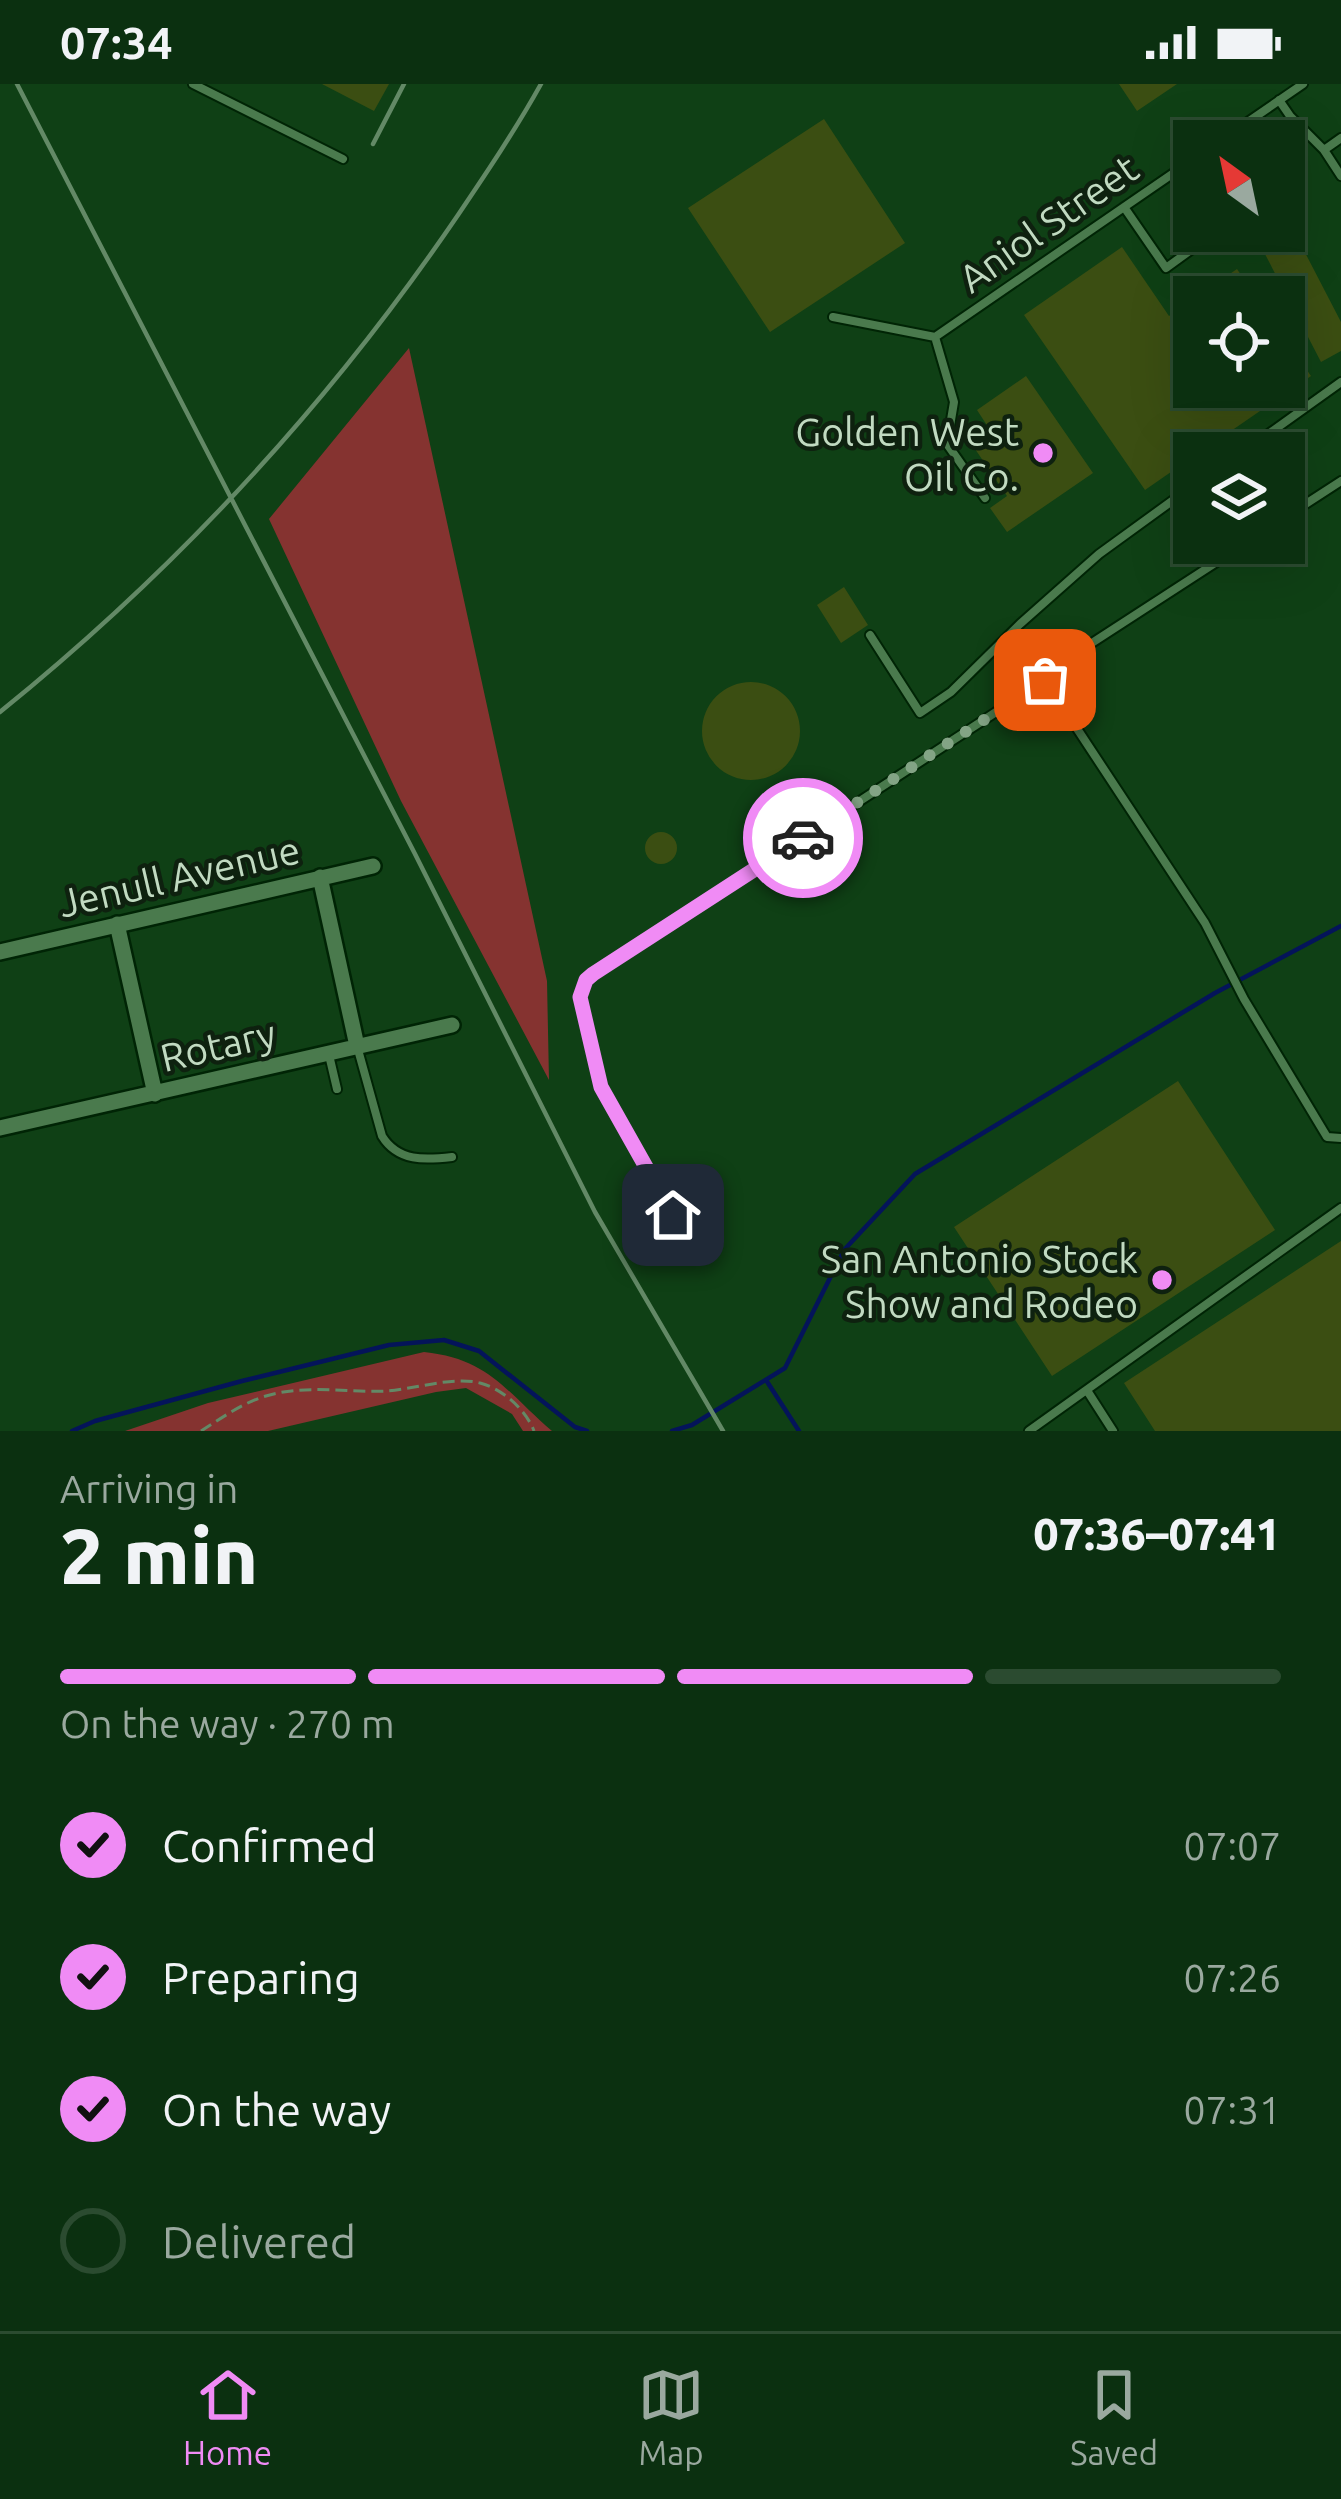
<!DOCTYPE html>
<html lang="en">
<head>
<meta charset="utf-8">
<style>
	body { margin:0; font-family:Ubuntu,sans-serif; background:#193c1e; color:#f1f3f6; height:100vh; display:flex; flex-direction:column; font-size:45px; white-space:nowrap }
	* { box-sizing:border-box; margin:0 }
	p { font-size:39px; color:#9aa99f }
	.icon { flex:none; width:66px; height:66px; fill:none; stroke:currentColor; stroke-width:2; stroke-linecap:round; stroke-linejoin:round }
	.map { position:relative; height:1347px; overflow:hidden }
	.panel { display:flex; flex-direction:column; background:#0b3010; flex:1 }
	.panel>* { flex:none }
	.needle { width:78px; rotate:327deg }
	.buttons { position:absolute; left:1173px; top:36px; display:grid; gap:24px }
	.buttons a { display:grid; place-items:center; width:132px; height:132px; border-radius:0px; background:#0b3010; box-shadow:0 12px 48px #0002,0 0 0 3px #2b4b30; font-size:60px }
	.pin { position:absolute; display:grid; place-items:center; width:102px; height:102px; color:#fff; margin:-51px; border-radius:24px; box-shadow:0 6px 18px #0006 }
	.courier { position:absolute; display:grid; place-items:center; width:120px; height:120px; margin:-60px; border:9px solid #f08bf5; border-radius:50%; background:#fff; color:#222; box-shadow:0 3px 15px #0007 }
	.overview em { font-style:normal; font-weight:800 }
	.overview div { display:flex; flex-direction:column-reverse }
	.overview { display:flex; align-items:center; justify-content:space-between; height:204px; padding:0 60px }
	h1 { font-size:78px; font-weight:800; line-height:90px }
	.bar { display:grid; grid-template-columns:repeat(4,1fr); gap:18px 12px; align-content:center; height:144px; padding:0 60px }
	.bar i { height:15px; border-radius:9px; background:#2b4b30 }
	.bar .active { background:#f08bf5 }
	.bar p { grid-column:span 4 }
	ol { padding:0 60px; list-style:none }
	li { display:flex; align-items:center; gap:36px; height:132px }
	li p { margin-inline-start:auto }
	li .icon { padding:12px; border-radius:50%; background:#f08bf5; color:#111; stroke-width:4 }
	li:last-child { color:#9aa99f }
	li i { width:66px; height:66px; border:6px solid #2b4b30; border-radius:50% }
	.status { display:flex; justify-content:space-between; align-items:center; height:84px; padding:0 60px; background:#0b3010; direction:ltr }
	.status svg { height:33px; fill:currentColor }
	.menu { display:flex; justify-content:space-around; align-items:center; height:168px; border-top:3px solid #2b4b30; background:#0b3010; font-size:33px; color:#9aa99f }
	.menu a { display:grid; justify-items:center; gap:6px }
	.menu .active { color:#f08bf5 }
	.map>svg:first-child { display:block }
</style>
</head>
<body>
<div class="status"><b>07:34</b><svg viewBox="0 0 49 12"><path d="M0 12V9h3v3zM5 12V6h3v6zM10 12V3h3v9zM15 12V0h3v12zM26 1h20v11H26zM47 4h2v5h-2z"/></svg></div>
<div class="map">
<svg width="1341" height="1347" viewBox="0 0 1341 1347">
	<rect width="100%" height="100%" fill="#0f4015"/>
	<path fill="#853330" d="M409,264L547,897L549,996L401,717L269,435Z
		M424,1268C490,1275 506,1308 552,1347H523L512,1330L466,1304L436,1308L268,1347H125L208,1319Z"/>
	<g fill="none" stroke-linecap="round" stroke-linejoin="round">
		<path stroke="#04145a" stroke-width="4.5" d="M766,1296L799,1347
			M72,1347L95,1337L242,1297L389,1261L444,1256L479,1267L575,1343L587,1347
			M672,1347L692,1341L785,1284L844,1166L915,1090L1215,909L1341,842"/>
	</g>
	<path fill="#3b4e12" d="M322,0H389L374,27Z
		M1119,0H1177L1137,27Z
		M824,35L905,159L770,248L688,124Z
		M1284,128L1341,238V267L1321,278L1253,147H1284Z
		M1122,163L1169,232L1194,214V303H1284V253L1311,292L1199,369H1194V372L1145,406L1024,231Z
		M1237,185L1256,213H1196Z
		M1026,292L1093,389L1007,448L990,424L1007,412L973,362L992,349L977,326Z
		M844,503L868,541L841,559L817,521Z
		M702 647a49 49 0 1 1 98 0a49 49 0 1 1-98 0Z
		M645 764a16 16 0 1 1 32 0a16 16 0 1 1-32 0Z
		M1178,997L1275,1146L1052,1292L954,1143Z
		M1341,1157V1347H1155L1124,1299Z"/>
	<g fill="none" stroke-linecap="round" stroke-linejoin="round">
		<g stroke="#002405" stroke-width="12">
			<path id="lane" d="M193,0L343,75
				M1279,16L1290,32L1324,66L1341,54
				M1220,57L1303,0
				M1324,66L1341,92
				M1180,85L1194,107
				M1124,123L1166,184L1217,147
				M833,233L935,253
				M935,253L1194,75
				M935,253L954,318L947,360L985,414
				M1242,369L1341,298
				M1284,434L1341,397
				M870,551L920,629L951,608L1020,540L1099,470L1194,401
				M1045,596L1205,839L1244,915L1327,1053L1341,1054
				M357,962L382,1052C398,1078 425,1076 452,1073
				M329,971L337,1005
				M673,1131L601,1003L580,913L586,896L1045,596L1061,579L1246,459
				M1088,1308L1113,1347
				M1029,1347L1341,1124"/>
		</g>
		<g stroke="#002405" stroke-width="20">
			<path id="street" d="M320,793L357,962
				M117,840L155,1010
				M0,868L373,782
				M0,1044L452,941"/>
		</g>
		<path stroke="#638966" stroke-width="3" stroke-dasharray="12 6" stroke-linecap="butt" d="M201,1347C222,1334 242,1319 266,1312C306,1300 347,1309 387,1307C415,1305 453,1292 480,1299C503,1305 526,1326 534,1347"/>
		<use href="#lane" stroke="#4a7a4d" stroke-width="8"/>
		<use href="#street" stroke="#4a7a4d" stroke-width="15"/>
		<path stroke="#638966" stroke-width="4.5" d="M17,0L414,768L595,1128L723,1347
			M373,60L404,0
			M0,628C177,485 330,319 458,131C487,88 516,45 541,0"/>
	</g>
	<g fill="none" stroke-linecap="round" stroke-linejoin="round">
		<path stroke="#83a485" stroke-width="12" stroke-dasharray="0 21.6" d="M803,754L1045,596"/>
		<path stroke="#f08bf5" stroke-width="15" d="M673,1131L601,1003L580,913L586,896L593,890L803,754"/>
	</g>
	<g fill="#f08bf5" stroke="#0e210f" stroke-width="4.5">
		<circle cx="1043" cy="369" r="12"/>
		<circle cx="1162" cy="1196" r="12"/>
	</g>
	<g text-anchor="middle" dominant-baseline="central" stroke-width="9" stroke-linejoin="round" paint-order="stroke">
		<g font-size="39" fill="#c1dac1" stroke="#0e210f">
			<text transform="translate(1048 139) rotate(-35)">Aniol Street</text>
			<text transform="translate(179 792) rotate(-13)">Jenull Avenue</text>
			<text transform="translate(218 961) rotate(-13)">Rotary</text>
		</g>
		<g font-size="39" fill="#c1dac1" stroke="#0e210f" text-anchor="end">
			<text x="1019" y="347">Golden West<tspan x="1019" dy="45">Oil Co.</tspan></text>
			<text x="1138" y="1174">San Antonio Stock<tspan x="1138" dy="45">Show and Rodeo</tspan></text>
		</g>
	</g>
</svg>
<div class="buttons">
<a><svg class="needle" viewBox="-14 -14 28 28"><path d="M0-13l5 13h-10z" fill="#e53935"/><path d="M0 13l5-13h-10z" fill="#9aa99f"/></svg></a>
<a><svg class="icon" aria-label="locate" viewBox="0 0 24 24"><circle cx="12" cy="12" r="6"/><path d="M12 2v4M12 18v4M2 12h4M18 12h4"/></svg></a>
<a><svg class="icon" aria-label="layers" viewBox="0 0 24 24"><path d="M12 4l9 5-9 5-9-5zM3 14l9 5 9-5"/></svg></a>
</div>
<div class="pin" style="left:1045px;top:596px;background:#ea580c"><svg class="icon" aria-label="bag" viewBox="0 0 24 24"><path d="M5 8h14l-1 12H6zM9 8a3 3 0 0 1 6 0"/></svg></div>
<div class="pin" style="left:673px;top:1131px;background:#1f2937"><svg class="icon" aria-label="home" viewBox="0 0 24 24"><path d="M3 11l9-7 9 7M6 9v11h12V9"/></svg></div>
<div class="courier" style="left:803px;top:754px"><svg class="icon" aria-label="car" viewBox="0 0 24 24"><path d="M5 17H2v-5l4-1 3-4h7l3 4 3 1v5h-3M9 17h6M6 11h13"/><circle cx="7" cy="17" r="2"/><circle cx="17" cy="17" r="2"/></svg></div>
</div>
<section class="panel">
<div class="overview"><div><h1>2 min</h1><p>Arriving in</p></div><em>07:36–07:41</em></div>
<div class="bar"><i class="active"></i><i class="active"></i><i class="active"></i><i></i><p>On the way · 270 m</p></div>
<ol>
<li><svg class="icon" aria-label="check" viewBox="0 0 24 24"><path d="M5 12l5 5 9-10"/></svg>Confirmed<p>07:07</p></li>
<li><svg class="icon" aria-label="check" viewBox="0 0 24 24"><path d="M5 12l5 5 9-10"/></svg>Preparing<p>07:26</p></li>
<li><svg class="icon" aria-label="check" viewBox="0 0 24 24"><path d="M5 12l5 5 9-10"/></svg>On the way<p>07:31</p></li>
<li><i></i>Delivered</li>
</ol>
</section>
<nav class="menu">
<a class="active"><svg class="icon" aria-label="home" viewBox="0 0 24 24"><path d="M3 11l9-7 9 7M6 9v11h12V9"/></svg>Home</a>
<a><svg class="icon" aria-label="map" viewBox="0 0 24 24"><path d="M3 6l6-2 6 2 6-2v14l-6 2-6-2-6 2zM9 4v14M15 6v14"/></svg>Map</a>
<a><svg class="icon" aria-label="saved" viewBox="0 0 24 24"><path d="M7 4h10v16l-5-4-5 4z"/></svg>Saved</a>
</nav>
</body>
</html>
